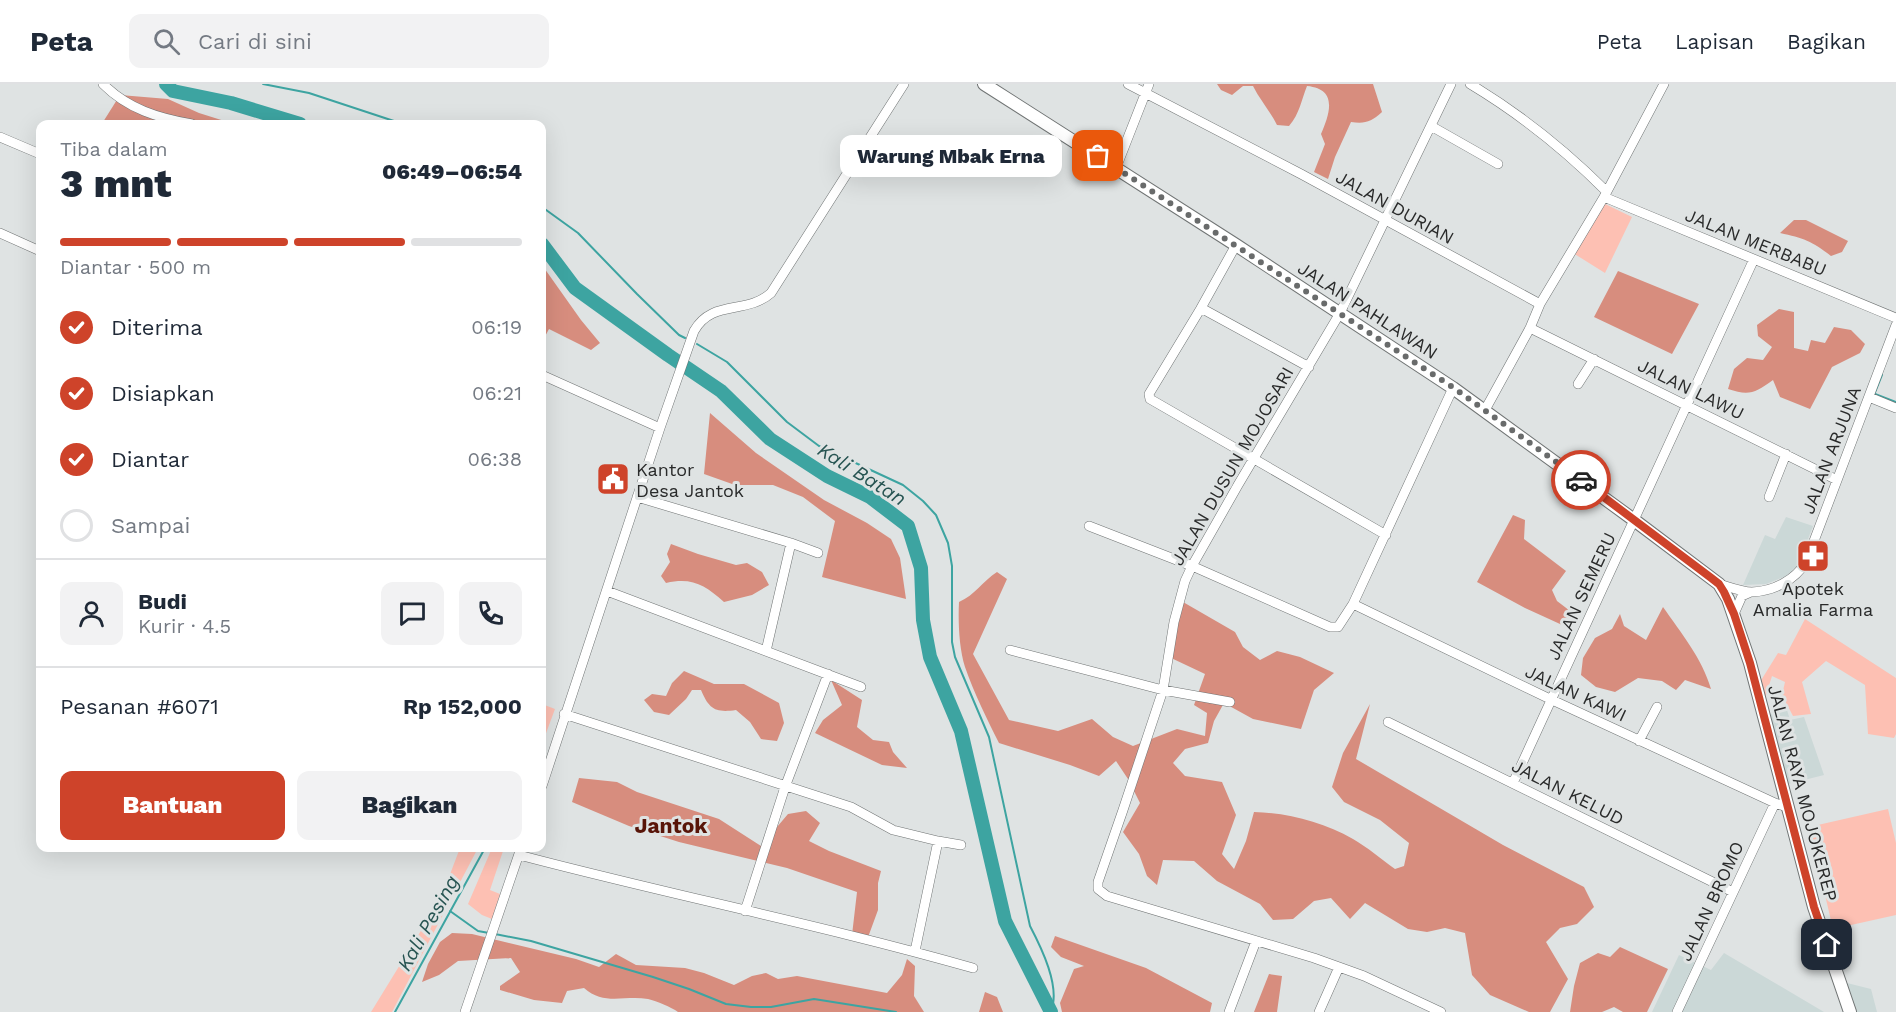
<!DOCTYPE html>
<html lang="id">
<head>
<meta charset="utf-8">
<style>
	body { margin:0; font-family:"Work Sans",sans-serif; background:#f2f2f3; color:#1f2937; height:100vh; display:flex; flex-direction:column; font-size:22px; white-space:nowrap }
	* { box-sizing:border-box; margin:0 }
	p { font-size:20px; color:#747a83 }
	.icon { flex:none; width:33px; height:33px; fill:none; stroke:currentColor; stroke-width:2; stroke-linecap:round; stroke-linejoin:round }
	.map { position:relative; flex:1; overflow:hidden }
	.side { position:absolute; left:36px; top:36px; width:510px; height:732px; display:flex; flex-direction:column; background:#fff; border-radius:12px; box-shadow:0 6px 24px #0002 }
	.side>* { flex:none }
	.pin { position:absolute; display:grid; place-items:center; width:51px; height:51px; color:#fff; margin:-26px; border-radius:12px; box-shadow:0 3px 9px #0006 }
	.courier { position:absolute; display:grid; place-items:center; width:60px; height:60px; margin:-30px; border:4px solid #ce432a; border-radius:50%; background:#fff; color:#222; box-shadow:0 2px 8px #0007 }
	.bubble { position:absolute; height:42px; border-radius:12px; background:#fff; box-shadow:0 6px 24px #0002; font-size:20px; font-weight:800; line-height:42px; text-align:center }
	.headline em { font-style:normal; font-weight:800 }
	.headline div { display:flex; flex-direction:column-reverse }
	.headline { display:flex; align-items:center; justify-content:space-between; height:102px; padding:0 24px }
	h1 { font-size:39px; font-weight:800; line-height:45px }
	.bar { display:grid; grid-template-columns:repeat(4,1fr); gap:9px 6px; align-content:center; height:72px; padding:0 24px }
	.bar i { height:8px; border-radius:4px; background:#e0e1e3 }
	.bar .selected { background:#ce432a }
	.bar p { grid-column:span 4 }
	.line { display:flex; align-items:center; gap:15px; padding:0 24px; border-top:2px solid #e0e1e3 }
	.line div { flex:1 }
	.round { display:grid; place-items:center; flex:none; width:63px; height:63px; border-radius:12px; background:#f2f2f3 }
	ol { padding:0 24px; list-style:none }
	li { display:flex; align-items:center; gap:18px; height:66px }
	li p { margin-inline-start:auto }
	li .icon { padding:6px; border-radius:50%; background:#ce432a; color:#fff; stroke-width:4 }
	li:last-child { color:#747a83 }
	li i { width:33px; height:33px; border:3px solid #e0e1e3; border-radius:50% }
	.action { display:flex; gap:12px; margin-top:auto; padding:12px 24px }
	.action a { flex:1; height:69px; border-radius:12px; background:#ce432a; color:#fff; font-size:24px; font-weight:800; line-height:69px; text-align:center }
	.action a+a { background:#f2f2f3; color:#1f2937 }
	header { display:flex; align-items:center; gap:36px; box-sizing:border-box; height:84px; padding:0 30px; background:#fff; border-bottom:2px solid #e0e1e3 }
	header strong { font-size:28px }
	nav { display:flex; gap:33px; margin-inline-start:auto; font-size:21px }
	.search { width:420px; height:54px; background:#f2f2f3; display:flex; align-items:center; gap:15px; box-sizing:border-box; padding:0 21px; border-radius:12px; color:#747a83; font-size:22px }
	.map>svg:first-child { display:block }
</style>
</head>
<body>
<header>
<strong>Peta</strong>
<div class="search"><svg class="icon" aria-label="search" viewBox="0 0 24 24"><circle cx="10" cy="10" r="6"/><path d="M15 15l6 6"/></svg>Cari di sini</div>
<nav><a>Peta</a><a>Lapisan</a><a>Bagikan</a></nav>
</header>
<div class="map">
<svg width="1896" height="928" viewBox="0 0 1896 928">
	<rect width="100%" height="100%" fill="#dfe3e3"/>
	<path fill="#cbd8d7" d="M1786,433L1813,442L1798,481L1786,492L1766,500L1743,501L1765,451L1775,455Z
		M1787,626L1790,636L1804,633L1824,691L1784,701L1765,632Z
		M1724,869L1824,928H1652L1679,871L1711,886Z
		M1847,899L1871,905L1877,928H1856Z"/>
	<path fill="#fdc0b3" d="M1603,119L1632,133L1605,189L1573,169Z
		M1805,535L1896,594V650L1894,654L1868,650L1865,601L1826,577L1802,598L1811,630L1793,632L1782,611L1785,598L1772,592L1765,614L1760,598L1778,569L1786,571Z
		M542,620L555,625L542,660Z
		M1888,725L1896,759V831L1833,845L1809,743Z
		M460,764H478L392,928H371L441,814Z
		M492,764H504L490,806L500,810L492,835L482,831L468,820Z"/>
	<path fill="#d78d7e" d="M1217,0H1373L1382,28C1371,38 1365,40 1351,38L1335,73L1328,95L1314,88L1325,60L1321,50C1330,29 1338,5 1307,2C1301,17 1300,29 1289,42L1277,41C1270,27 1260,16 1253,2H1243L1232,11L1221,6Z
		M120,11L168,15L199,29L234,40H105L103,38Z
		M1794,136H1806L1848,157L1842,168L1831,172C1812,157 1803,154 1780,149Z
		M542,181L581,236L600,259L591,266L549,245L542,258Z
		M1618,187L1699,220L1672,270L1594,233Z
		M1779,225L1794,228V264L1808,267L1811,256L1825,259L1834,243L1851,246L1865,260L1860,269L1832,283L1810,325L1780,313L1773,296C1755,309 1749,312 1728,305L1734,285L1747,274L1763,276L1772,263L1758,252L1757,241Z
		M710,329L756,369L824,416L867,439L891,455L900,474L906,515L822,493L835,437L803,413L773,401H735L704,390Z
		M1513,431L1525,436L1524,455L1566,487L1552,506L1557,517L1578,533L1571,545L1525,524L1477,498Z
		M671,460L698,470L736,481L747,479L762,488L769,501L752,511L724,518C705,501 692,493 666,499L661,492L670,478L667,470Z
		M997,488L1007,495L973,570L1009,636L1058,647L1092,635L1113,653L1133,662L1177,645L1205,652L1207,629L1194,621L1205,590L1169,573L1183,518L1235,548L1243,563L1260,576L1277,567L1300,573L1334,589L1314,606L1301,645L1253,635L1224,619L1214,637L1208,659L1185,665L1173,679L1185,692L1222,698L1236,731L1222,770L1234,785L1246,757L1254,728C1288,729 1323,738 1353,755C1367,763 1381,775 1395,785L1404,782L1409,759L1380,736L1344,718L1332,703L1343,669L1370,620L1356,675L1503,761L1584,803L1594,823L1577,840L1560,844L1546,858L1568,895L1550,928H1529L1490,911L1472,891L1465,849L1445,844L1427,848L1408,845L1365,819L1350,835L1331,814L1314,817L1293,835L1273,836L1260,820L1217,797L1194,777L1163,776L1157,801L1147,792L1139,770L1123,748L1140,719L1128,695L1116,677L1099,692L1070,681L999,659C987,635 974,609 965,583C959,564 958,537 959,518C975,511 983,497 997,488Z
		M1663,523C1681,549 1702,574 1711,605L1685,596L1676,606L1662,597L1638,594L1615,608L1596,603L1581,591L1583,574L1595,554L1612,545L1620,530L1624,542L1646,556Z
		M684,587L714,600H744L779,619L784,639L777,657L761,655L750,638L736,626C715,629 709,625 701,606H692L686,615L669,631L654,628L644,616L652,610L666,612L672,599Z
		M831,596L862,616L857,643L873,656L889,658L893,668L907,684L882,681L815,649L823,636L842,621Z
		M579,694L617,698L637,708L719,735L761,762L788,730L806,727L820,739L809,757L829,767L881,787L878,799V826L867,856L852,851L857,808L787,784L679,758L629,742L572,718Z
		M452,849L472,850L576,875L599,883L616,870L636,881L685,884L704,889L734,901L752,892L766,889L778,895L797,892L887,909L902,891L907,875L915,882L914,912L924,928H678C671,923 657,917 648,915C624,911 604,922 584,904L567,907L562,919L534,916L500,906V902L520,888L511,874L458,877L439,891L422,898L428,880L440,858Z
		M1055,852L1146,884L1212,919L1210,928H1062L1060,919L1074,885L1084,882L1061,873L1051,863Z
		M1620,863L1668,885L1647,928H1623L1614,923L1602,928H1570L1574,902L1580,879L1598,869L1610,873Z
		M1269,890L1282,892L1277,928H1254Z
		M985,908L997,913L1003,928H979Z"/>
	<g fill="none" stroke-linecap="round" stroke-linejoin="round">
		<path stroke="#3da4a1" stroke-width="2" d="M263,0L309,9L403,40
			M283,35L289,40
			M542,123L578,149L637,210L679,251L685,254
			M697,260L727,278L787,338L819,362L903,401L923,417L936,431L948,459L952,482V558L955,573L989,653L1030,842C1041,863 1061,903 1051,927L1048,928
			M1875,310L1896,318
			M1874,311L1882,291
			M450,827L478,847L489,849
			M495,850L531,857L653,893L689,905L726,920L751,923H771L814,915L896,928
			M395,928L485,764"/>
		<path stroke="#3da4a1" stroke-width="14" d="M166,0L173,7L231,19L300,40
			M542,160L575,204L668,271L721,307L770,355L827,392L870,413L908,442L921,484L923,536L930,573L961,647L1005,837L1051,928"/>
		<g stroke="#707474" stroke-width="10">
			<path id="minor" d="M103,0C128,25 158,34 192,40
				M1128,0L1301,90L1540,220L1530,244L1485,326
				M1470,0C1520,30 1565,66 1606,107
				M1431,42L1498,80
				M0,53L40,70
				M1116,84L1149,0
				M1604,113L1896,234
				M0,149L40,167
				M1236,161L1201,224L1149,310L1150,315L1386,451
				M1540,220L1604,113L1664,0
				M1201,224L1309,283
				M1530,244L1837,396
				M542,291L660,344
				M1578,300L1594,275
				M1869,313L1896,324
				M637,413L791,459L766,567
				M1769,413L1786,370
				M1089,442L1192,482L1330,543H1338L1353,520L1453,304
				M791,459L818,469
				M1719,500C1729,503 1742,508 1752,508C1774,507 1795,496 1806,478L1896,241
				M607,507L861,603
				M1353,520L1550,615L1775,719L1787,723
				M1734,530L1742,512L1751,508
				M1010,566L1163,606L1230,618
				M564,630L851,723L893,746L938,757L961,761
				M1388,638L1733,808
				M1639,657L1657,623
				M1513,699L1754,175
				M542,702L660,344L694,247C712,215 746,231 771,209L904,0
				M519,771C670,811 823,841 973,884
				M745,827L785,703L828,590
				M915,867L938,757
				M465,928L521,764
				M1229,928L1256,857
				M1319,928L1339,883
				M1441,928L1364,892L1314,874L1107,812L1098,805V798L1123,726L1163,606L1174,538L1185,497L1192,482L1238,401L1340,229L1451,0
				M1677,928L1775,719"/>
		</g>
		<g stroke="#707474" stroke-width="14">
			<path id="major" d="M984,0L1236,161L1453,304L1634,436L1719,500L1728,515L1750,579L1814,823L1850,928"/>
		</g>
		<use href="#minor" stroke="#fff" stroke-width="9"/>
		<use href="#major" stroke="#fff" stroke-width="12"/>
	</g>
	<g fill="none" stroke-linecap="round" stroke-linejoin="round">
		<path stroke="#696b6b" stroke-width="6" stroke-dasharray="0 10.8" d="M1098,72L1454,304L1581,396"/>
		<path stroke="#ce432a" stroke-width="8" d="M1581,396L1710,493L1719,500L1724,508L1734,530L1750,579L1814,823L1827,861"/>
	</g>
	<defs>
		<g id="civic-square" transform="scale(1.725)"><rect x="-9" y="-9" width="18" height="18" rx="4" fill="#ce432a" stroke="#dfe3e3"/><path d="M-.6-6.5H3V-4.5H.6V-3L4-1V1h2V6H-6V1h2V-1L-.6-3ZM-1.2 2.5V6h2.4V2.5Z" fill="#fff"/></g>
		<g id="pharmacy-square" transform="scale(1.725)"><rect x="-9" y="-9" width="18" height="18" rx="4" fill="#ce432a" stroke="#dfe3e3"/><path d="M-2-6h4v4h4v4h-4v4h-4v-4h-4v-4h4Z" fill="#fff"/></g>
	</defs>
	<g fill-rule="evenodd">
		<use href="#civic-square" x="613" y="395"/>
		<use href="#pharmacy-square" x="1813" y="472"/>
	</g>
	<g text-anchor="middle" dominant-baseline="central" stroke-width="6" stroke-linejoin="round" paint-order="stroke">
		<g font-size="18" fill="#292a2a" stroke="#dfe3e3">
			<text transform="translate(1395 123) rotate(29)">JALAN DURIAN</text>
			<text transform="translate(1756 158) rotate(22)">JALAN MERBABU</text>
			<text transform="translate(1368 226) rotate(33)">JALAN PAHLAWAN</text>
			<text transform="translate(1691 305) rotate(26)">JALAN LAWU</text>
			<text transform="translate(1831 366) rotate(-69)">JALAN ARJUNA</text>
			<text transform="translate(1232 382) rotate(-60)">JALAN DUSUN MOJOSARI</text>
			<text transform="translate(1581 512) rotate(-65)">JALAN SEMERU</text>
			<text transform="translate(1576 609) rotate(25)">JALAN KAWI</text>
			<text transform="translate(1568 708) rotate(27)">JALAN KELUD</text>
			<text transform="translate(1803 709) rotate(75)">JALAN RAYA MOJOKEREP</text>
			<text transform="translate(1711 817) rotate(-65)">JALAN BROMO</text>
		</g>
		<g font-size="18" fill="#292a2a" stroke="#dfe3e3" text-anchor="start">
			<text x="636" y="385">Kantor<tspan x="636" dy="21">Desa Jantok</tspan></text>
			<text x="1813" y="504" text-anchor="middle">Apotek<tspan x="1813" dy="21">Amalia Farma</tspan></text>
		</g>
		<g font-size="20" font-style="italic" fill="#275452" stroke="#dfe3e3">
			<text transform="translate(862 390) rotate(32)">Kali Batan</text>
			<text transform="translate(428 839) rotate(-61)">Kali Pesing</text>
		</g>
		<g font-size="21" font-weight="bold" fill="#581509" stroke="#dfe3e3">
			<text x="671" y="741">Jantok</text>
		</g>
	</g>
</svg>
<div class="pin" style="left:1098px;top:72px;background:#ea580c"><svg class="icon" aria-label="bag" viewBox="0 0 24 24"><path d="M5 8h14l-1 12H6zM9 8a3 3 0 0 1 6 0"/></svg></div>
<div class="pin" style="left:1827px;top:861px;background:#1f2937"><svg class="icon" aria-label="home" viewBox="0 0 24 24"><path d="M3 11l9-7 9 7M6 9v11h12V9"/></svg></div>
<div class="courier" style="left:1581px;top:396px"><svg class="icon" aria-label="car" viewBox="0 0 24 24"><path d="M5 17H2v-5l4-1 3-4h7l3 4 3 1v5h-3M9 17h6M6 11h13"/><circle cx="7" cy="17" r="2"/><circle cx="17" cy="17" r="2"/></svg></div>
<div class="bubble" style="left:840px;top:51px;width:222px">Warung Mbak Erna</div>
<section class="side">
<div class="headline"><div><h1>3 mnt</h1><p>Tiba dalam</p></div><em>06:49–06:54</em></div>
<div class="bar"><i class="selected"></i><i class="selected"></i><i class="selected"></i><i></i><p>Diantar · 500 m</p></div>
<ol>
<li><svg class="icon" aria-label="check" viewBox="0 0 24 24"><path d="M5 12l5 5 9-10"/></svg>Diterima<p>06:19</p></li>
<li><svg class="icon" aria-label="check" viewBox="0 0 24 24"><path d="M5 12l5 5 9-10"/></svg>Disiapkan<p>06:21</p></li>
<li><svg class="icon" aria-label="check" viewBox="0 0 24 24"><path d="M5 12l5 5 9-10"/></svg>Diantar<p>06:38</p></li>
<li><i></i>Sampai</li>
</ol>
<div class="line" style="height:108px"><a class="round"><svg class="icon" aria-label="person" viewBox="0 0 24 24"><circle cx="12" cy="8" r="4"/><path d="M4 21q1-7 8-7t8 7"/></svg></a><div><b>Budi</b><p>Kurir · 4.5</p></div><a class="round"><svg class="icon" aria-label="chat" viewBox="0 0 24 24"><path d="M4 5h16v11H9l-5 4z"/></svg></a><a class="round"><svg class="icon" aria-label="phone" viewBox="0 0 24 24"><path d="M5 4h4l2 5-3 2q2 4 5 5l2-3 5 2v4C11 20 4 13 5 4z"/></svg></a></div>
<div class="line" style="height:78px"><div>Pesanan #6071</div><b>Rp 152,000</b></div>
<div class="action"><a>Bantuan</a><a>Bagikan</a></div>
</section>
</div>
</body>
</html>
